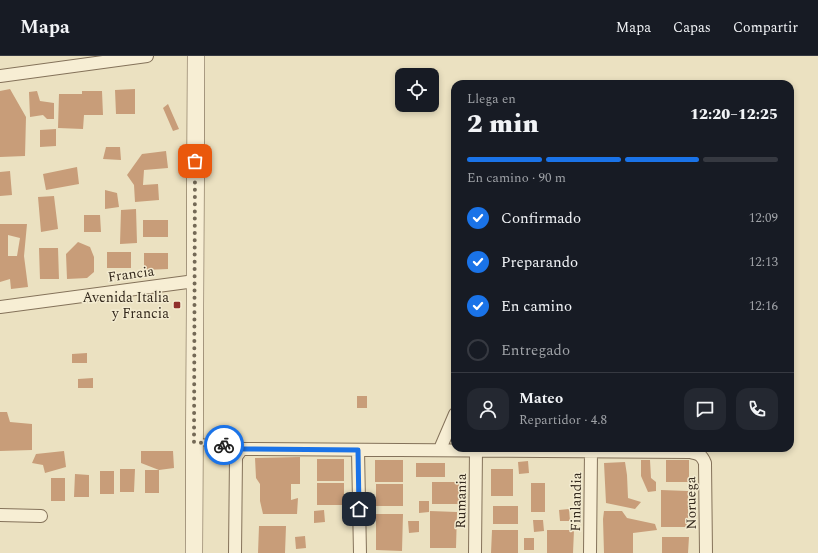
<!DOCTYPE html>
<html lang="es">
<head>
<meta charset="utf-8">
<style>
	body { margin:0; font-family:Spectral,serif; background:#242831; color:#f1f3f6; height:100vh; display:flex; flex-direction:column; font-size:15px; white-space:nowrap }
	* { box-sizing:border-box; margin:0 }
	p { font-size:13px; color:#9ea1a6 }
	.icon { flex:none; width:22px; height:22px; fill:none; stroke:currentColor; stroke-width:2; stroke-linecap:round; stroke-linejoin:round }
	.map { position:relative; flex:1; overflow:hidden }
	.sheet { position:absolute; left:451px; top:24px; width:343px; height:372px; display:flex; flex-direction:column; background:#171b24; border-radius:12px; box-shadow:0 2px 6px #0003 }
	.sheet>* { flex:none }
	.controls { position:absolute; left:395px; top:12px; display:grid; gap:8px }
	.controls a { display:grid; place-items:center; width:44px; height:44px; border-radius:8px; background:#171b24; box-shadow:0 2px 6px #0003; font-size:20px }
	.pin { position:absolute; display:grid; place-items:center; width:34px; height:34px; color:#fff; margin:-17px; border-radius:8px; box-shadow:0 2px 6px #0006 }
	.courier { position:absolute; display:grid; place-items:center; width:40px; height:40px; margin:-20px; border:3px solid #1a73e8; border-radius:50%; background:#fff; color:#222; box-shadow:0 1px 5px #0007 }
	.overview em { font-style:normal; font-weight:800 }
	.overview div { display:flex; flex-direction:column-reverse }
	.overview { display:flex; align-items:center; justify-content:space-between; height:68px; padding:0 16px }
	h1 { font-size:26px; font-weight:800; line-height:30px }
	.bar { display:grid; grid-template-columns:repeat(4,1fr); gap:6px 4px; align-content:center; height:48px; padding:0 16px }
	.bar i { height:5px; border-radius:3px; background:#363941 }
	.bar .current { background:#1a73e8 }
	.bar p { grid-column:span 4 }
	.line { display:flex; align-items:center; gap:10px; padding:0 16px; border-top:1px solid #363941 }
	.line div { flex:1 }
	.round { display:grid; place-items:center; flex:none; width:42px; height:42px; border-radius:12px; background:#242831 }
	ol { padding:0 16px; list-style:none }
	li { display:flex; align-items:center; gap:12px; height:44px }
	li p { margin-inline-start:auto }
	li .icon { padding:4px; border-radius:50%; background:#1a73e8; color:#fff; stroke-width:4 }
	li:last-child { color:#9ea1a6 }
	li i { width:22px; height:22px; border:2px solid #363941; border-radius:50% }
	header { display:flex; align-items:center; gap:24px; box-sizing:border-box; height:56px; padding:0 20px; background:#171b24; border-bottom:1px solid #363941 }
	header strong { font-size:19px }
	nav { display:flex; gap:22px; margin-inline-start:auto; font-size:14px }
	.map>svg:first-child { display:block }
</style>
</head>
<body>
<header>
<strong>Mapa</strong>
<nav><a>Mapa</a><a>Capas</a><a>Compartir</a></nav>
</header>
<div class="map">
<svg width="818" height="497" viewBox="0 0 818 497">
	<rect width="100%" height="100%" fill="#ebe1c1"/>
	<path fill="#c89d79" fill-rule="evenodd" d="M10,33L26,61L25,100L0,101V35Z
		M135,33V58H116L115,34Z
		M37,35L40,45L54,47V63H47L43,59L30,61L29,36Z
		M82,35H102L103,59H84L83,73L58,72L59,38H82Z
		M168,48L179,73L173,75L163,52Z
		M56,73V90L40,91V74Z
		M106,91H120L121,104L103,103Z
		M166,95L168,112L144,114L143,129L158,128L159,144L135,146L134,129L127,119L142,98Z
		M77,111L79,128L46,134L43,118Z
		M10,115L12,139L0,140V116Z
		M105,134L117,137L119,151L105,153Z
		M54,140L58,173L41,176L38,141Z
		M136,153L137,187L120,188L121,154Z
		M84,159H100L101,176H84Z
		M143,164H168V181H143Z
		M0,168H27L24,200L28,231L11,233L10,223L0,226ZM8,179L20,182L17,200H8Z
		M78,186L90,191L94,201V216L87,222L67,223L66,198Z
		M39,192H58L59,223H40Z
		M107,196H131V212H107Z
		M144,197H168V213L144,214Z
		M87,297V307H72V298Z
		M93,322V332H78V323Z
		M357,340H367V352H357Z
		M0,356H7L10,366L32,368V394L0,395Z
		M64,395L66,411L45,417L43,409L32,407L36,398Z
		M141,395H173L174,412L159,414L141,407Z
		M300,401V428H291V444L298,442L297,458H263L260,445V428L256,422L255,402Z
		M317,403H344V425H317Z
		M375,404H403V426H375Z
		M641,404H650L651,422L656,426V435L648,436L641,420Z
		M666,404H689V426H666Z
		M528,405L529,417L519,418L518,406Z
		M625,406L627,419L628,442L641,446L635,453L606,447L604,407Z
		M416,407H445V421H416Z
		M120,413H135L134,436H120Z
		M491,413H513V440H491Z
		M145,414H159V437H145Z
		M100,415H114V438H100Z
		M75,418L89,419V441H74Z
		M51,422H65V445H51Z
		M432,426H460V448H432Z
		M317,427H344V449H317Z
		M531,427H545V456H531Z
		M376,428H403V450H376Z
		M661,434L688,435V471H661Z
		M419,445H429V456L419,457Z
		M493,450H518V468H493Z
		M569,453L570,465H560L559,454Z
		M324,454L325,466L314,467V455Z
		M430,455L457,456L456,492H430Z
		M604,455H622L627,462L655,468L657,474L633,477V497H604L603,463Z
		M376,458H403L402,495L376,494Z
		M533,464H543L544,475L534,476Z
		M408,465H419V476L409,477Z
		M259,470H286L285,497H258Z
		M492,474H518V497H491Z
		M547,474H574L573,497H547Z
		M305,480L306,492L296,493L295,481Z
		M662,481H689L688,497H662Z
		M524,482H534V494H524Z"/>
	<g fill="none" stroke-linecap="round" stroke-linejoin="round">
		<g stroke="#84725a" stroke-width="8">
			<path id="lane" d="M196,386L214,387L242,392"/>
		</g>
		<g stroke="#84725a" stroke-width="14">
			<path id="street" d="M0,20L147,0
				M0,251L195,225
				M440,393L455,358
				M358,394L360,497
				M0,459L41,460
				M235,497L236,401L241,394L244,393L690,396C699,398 702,399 705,407L706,497
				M475,497L476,394
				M590,497L591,395"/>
		</g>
		<g stroke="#66533d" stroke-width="18">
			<path id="secondary" d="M194,497L196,0"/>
		</g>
		<use href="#lane" stroke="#f7eed4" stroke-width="6"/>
		<use href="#street" stroke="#f7eed4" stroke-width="12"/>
		<use href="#secondary" stroke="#f7eed4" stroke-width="17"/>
	</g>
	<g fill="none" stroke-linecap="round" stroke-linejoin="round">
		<path stroke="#746956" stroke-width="4" stroke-dasharray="0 7.2" d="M195,105L194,386L224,389"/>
		<path stroke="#1a73e8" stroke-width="5" d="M224,389L244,393L358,394L359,453"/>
	</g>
	<rect fill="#90302d" stroke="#f3ebd0" stroke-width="1.5" x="173" y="245" width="8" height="8" rx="2"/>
	<g text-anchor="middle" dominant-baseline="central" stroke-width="3" stroke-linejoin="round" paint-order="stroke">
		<g font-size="14" fill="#34291d" stroke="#f3ebd0">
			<text transform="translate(131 218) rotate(-8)">Francia</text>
			<text transform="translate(461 445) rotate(-89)">Rumania</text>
			<text transform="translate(576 446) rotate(-89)">Finlandia</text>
			<text transform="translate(691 447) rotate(-91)">Noruega</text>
		</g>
		<g font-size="14" fill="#34291d" stroke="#f3ebd0" text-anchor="end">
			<text x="169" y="241">Avenida Italia<tspan x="169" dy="16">y Francia</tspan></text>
		</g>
	</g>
</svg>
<div class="controls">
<a><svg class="icon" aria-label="locate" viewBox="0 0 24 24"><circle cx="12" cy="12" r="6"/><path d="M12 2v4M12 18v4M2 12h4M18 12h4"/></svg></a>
</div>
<div class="pin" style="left:195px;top:105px;background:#ea580c"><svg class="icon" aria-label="bag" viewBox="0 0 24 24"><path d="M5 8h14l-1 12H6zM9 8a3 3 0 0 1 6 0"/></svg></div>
<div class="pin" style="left:359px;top:453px;background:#1f2937"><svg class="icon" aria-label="home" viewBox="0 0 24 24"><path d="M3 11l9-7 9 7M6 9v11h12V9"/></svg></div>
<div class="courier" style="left:224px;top:389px"><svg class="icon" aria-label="bike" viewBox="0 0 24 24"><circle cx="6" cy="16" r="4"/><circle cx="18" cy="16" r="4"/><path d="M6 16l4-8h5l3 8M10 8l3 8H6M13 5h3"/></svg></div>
<section class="sheet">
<div class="overview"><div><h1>2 min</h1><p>Llega en</p></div><em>12:20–12:25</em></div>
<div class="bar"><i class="current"></i><i class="current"></i><i class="current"></i><i></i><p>En camino · 90 m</p></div>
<ol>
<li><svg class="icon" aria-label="check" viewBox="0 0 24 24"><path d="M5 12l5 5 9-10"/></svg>Confirmado<p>12:09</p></li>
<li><svg class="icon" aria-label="check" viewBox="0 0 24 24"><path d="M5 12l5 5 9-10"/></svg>Preparando<p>12:13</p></li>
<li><svg class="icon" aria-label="check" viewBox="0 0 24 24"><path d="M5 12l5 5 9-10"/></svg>En camino<p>12:16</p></li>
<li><i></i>Entregado</li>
</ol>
<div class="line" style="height:72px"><a class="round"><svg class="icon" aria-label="person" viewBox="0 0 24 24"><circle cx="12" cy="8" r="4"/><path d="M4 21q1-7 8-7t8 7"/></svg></a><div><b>Mateo</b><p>Repartidor · 4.8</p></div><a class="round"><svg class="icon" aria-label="chat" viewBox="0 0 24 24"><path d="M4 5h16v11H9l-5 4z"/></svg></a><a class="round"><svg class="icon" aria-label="phone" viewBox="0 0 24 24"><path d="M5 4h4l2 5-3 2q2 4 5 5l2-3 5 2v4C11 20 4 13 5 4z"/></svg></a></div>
</section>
</div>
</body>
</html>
